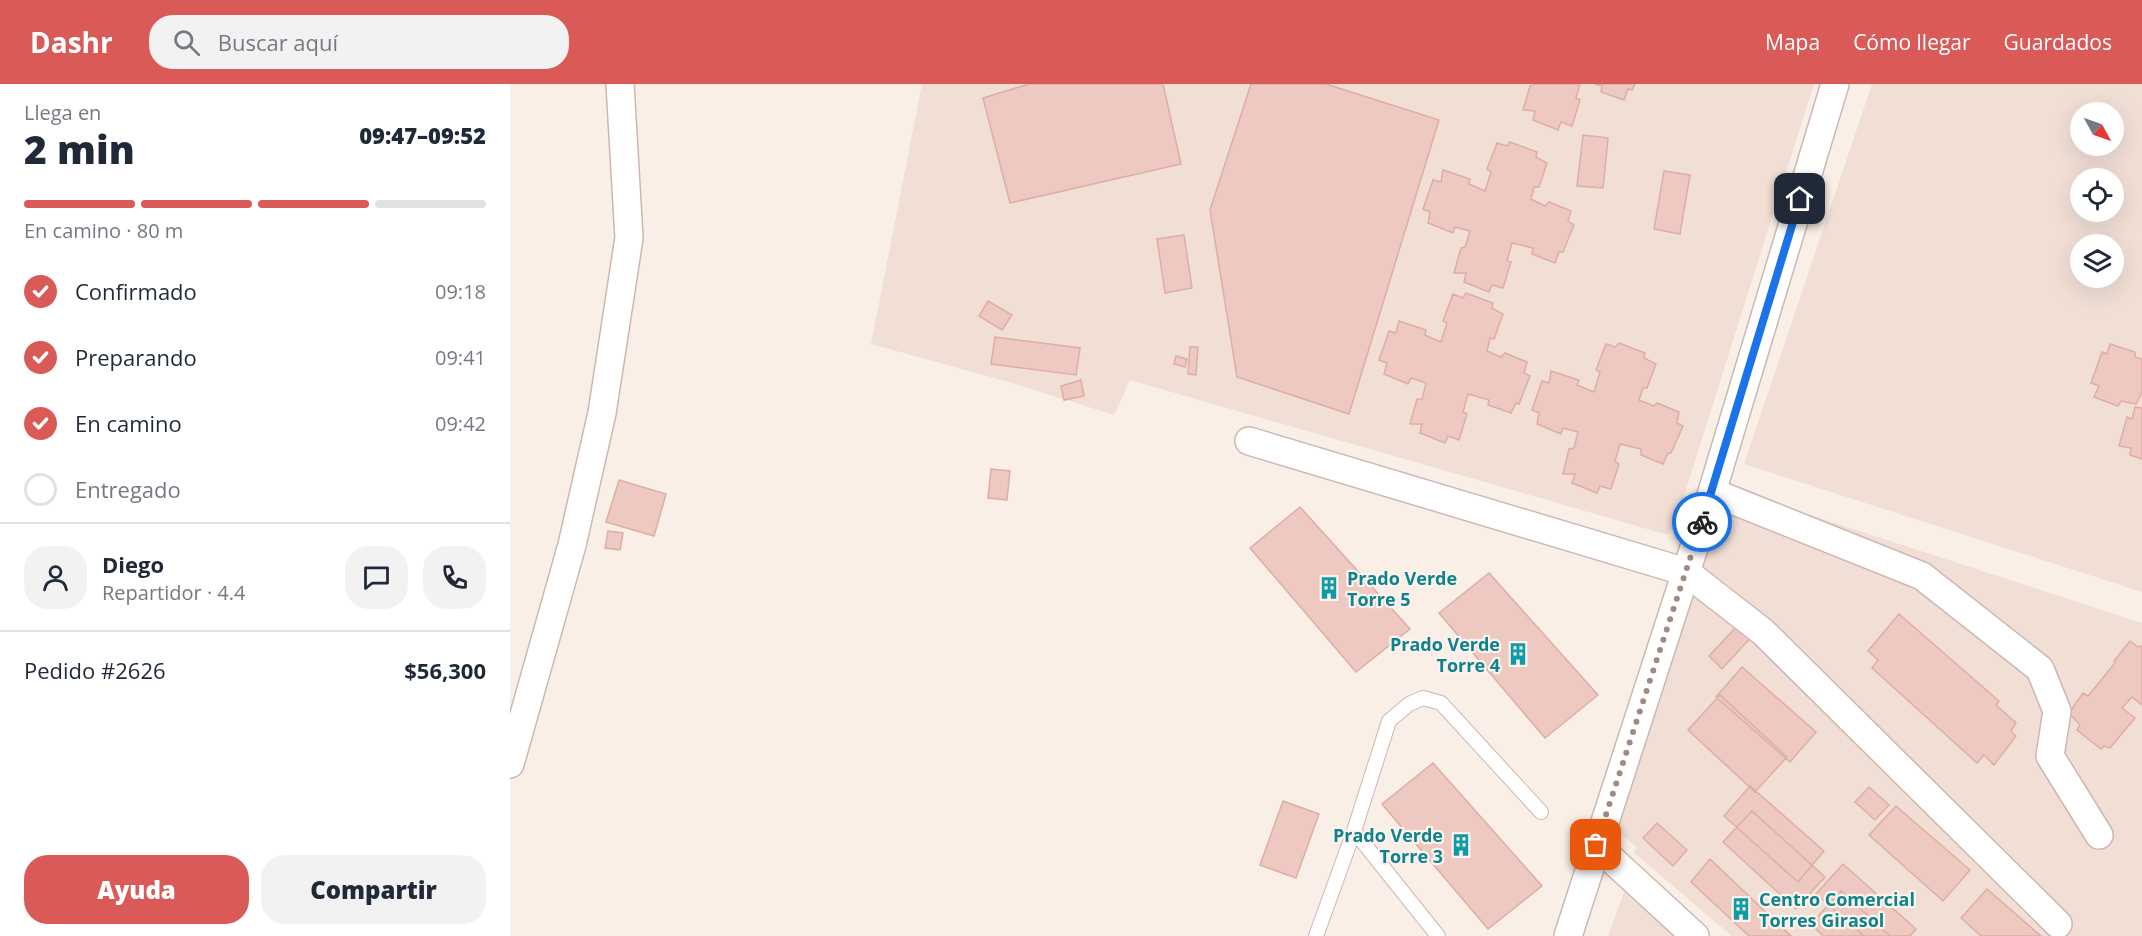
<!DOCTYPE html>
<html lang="es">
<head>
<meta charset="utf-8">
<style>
	body { margin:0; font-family:"Open Sans",sans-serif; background:#f2f2f3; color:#1f2937; height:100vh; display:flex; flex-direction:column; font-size:22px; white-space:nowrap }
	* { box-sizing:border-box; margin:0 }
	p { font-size:20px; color:#747a83 }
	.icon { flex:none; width:33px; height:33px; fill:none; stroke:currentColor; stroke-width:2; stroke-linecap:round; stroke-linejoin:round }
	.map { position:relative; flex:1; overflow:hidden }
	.details { display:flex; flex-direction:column; background:#fff; width:510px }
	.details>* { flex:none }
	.needle { width:39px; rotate:130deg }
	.tools { position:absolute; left:1560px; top:18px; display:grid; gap:12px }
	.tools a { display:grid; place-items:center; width:54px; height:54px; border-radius:50%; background:#fff; box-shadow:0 6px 24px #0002; font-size:30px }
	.pin { position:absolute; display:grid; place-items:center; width:51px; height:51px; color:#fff; margin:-26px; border-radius:12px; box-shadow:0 3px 9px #0006 }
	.courier { position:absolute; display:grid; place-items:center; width:60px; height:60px; margin:-30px; border:4px solid #1a73e8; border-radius:50%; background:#fff; color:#222; box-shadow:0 2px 8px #0007 }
	.summary em { font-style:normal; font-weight:800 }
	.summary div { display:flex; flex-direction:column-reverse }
	.summary { display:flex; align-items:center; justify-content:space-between; height:102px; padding:0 24px }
	h1 { font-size:39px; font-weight:800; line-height:45px }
	.bar { display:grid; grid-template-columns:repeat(4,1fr); gap:9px 6px; align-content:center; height:72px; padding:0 24px }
	.bar i { height:8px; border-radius:4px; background:#e0e1e3 }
	.bar .selected { background:#d95a57 }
	.bar p { grid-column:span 4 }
	.line { display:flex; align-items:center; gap:15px; padding:0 24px; border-top:2px solid #e0e1e3 }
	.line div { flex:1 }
	.round { display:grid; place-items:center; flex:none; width:63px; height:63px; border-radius:24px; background:#f2f2f3 }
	ol { padding:0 24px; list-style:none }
	li { display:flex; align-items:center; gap:18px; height:66px }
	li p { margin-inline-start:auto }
	li .icon { padding:6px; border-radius:50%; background:#d95a57; color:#fff; stroke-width:4 }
	li:last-child { color:#747a83 }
	li i { width:33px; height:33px; border:3px solid #e0e1e3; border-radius:50% }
	.action { display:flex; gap:12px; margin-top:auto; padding:12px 24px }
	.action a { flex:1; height:69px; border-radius:24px; background:#d95a57; color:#fff; font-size:24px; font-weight:800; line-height:69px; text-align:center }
	.action a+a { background:#f2f2f3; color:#1f2937 }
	header { display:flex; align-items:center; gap:36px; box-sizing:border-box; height:84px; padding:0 30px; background:#d95a57; color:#fff }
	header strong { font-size:28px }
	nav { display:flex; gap:33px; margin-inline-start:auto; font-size:21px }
	.search { width:420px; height:54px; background:#f2f2f3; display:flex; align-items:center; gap:15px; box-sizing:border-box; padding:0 21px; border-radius:24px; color:#747a83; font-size:22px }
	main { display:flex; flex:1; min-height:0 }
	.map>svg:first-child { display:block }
</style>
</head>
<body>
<header>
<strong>Dashr</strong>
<div class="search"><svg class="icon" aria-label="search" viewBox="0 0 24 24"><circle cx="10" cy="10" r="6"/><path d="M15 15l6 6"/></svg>Buscar aquí</div>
<nav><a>Mapa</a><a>Cómo llegar</a><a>Guardados</a></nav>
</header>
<main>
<section class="details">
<div class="summary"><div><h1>2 min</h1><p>Llega en</p></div><em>09:47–09:52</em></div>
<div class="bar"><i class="selected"></i><i class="selected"></i><i class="selected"></i><i></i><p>En camino · 80 m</p></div>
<ol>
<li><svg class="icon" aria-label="check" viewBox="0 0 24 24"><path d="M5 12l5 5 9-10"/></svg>Confirmado<p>09:18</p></li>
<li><svg class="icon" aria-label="check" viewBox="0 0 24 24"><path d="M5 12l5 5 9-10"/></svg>Preparando<p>09:41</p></li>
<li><svg class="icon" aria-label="check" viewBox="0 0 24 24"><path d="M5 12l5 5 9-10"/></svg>En camino<p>09:42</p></li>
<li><i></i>Entregado</li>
</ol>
<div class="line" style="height:108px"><a class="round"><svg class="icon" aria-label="person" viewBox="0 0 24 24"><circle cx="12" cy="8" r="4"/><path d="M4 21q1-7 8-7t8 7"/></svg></a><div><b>Diego</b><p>Repartidor · 4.4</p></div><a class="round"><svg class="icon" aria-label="chat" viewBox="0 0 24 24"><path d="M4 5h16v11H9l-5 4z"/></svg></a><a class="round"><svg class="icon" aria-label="phone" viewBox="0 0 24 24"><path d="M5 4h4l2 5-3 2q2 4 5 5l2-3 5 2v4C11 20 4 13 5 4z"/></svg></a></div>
<div class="line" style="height:78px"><div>Pedido #2626</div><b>$56,300</b></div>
<div class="action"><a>Ayuda</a><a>Compartir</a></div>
</section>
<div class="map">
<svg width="1632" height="852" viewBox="0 0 1632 852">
	<rect width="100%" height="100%" fill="#faefe7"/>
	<path fill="#f1dfd6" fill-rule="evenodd" d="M412,0H1304L1163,447L1160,446L1158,451L620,296L604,331L502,299L361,260Z
		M1362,0H1632V508L1234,380ZM1570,28H1604V62H1570ZM1570,94H1604V128H1570ZM1570,160H1604V194H1570Z
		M1205,407L1248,414L1632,539V852H1222L1124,769L1126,763L1103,743Z
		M1114,808L1165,852H1098Z"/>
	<path fill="#edc9c1" stroke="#deada3" stroke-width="1.5" d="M519,0H653L671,80L500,119L473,14Z
		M741,0H816L929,36L839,330L727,293L700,126Z
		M1025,0H1070L1066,14L1070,16L1062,42L1051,38L1048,46L1023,36L1025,27L1013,26L1020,2Z
		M1084,0H1125L1122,6L1118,5L1114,16L1091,8L1092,2Z
		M1073,51L1098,54L1093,104L1067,102Z
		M1000,58L1027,68L1026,73L1037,79L1029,103H1024L1021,115L1035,122L1039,118L1061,127L1058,137L1064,141L1053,168H1049L1045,179L1022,170L1023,164L1002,159L997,177L1001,178L993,204L982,201L979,208L954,198L956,189H944L951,164L955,163L960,147L945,143L943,149L918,139L920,128L913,125L923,96L931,98L933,86L960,95L959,100L975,107L981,88L977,85L987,59L997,62Z
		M1154,87L1180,91L1170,150L1144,145Z
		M674,151L682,204L655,209L647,155Z
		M956,209L983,219L982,224L993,230L984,255L980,254L977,267L991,273L995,269L1017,278L1014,289L1020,292L1009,320L1006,319L1001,329L978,321L979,316L958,310L953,328L957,330L949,356L938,352L935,359L910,349L912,340H900L907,315H912L916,299L901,294L898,300L874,290L877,279L869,276L879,247L886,249L889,237L916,246L915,251L931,258L937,239L933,237L943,210L953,214Z
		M478,217L502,231L492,246L469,232Z
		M485,253L570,264L566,291L481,280Z
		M1109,259L1135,269L1134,274L1146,280L1137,304H1133L1129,316L1144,322L1147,319L1169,328L1167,339L1173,342L1161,369H1158L1153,380L1131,371V365L1110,360L1105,377L1109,380L1101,405L1090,402L1087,409L1062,399L1065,390H1053L1059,365L1064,364L1068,348L1053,344L1051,350L1027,340L1029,329L1022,326L1032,297L1039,299L1041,287L1069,296L1067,301L1084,308L1090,288L1086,286L1096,260L1105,263Z
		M1600,260L1625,268V273L1632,275V309L1626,320L1611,317L1608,322L1584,313L1589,302L1581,299L1592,268L1597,270Z
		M680,263H688L686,291L678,290Z
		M666,272L677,275L675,283L664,280Z
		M571,296L574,312L554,316L551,302Z
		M1625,323L1632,324V375L1620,371L1621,364L1609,362L1617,333L1622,335Z
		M481,385L500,387L497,416L478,414Z
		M109,396L156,410L144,452L96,438Z
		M790,423L900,545L846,588L740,464Z
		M98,447L113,449L110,466L95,464Z
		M979,489L1088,611L1035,654L929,529Z
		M1389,530L1489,617L1486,621L1506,639L1501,647L1506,652L1484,681L1474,671L1467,679L1362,584L1368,576L1358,567Z
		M1231,538L1244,550L1212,585L1199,572Z
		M1620,557L1628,563L1632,562V621L1622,613L1612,624L1625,634L1600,664L1594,662L1591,665L1567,646L1570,641L1559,629L1573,609L1578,612L1605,579L1604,577Z
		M1232,583L1306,648L1280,678L1206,613Z
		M1210,611L1277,673L1245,708L1178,646Z
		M923,679L1032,802L978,845L872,720Z
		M1240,702L1314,767L1288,798L1214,732Z
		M1359,703L1379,721L1365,736L1345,718Z
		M773,717L809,730L786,794L750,781Z
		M1386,722L1460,786L1433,817L1359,751Z
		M1242,727L1315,793L1286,825L1213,758Z
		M1147,739L1177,766L1163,782L1133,754Z
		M1200,775L1281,852H1239L1181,798Z
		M1333,780L1406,845L1400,852H1354L1306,810Z
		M1477,805L1531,852H1471L1451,834Z
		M1331,807L1380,852H1313L1301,840Z"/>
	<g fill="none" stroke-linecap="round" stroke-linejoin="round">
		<g stroke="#cdb7b1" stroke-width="16">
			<path id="lane" d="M844,747L928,852
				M806,852L844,747L879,637L899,620L913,614L931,619L1031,728"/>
		</g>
		<g stroke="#cdb7b1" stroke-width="30">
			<path id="street" d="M739,357L1176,488L1253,548L1548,840
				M1202,408L1412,492L1530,585L1547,627L1540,672L1589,751
				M0,680L62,461L92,329L119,154L110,0
				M1086,761L1185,852
				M1058,852L1202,408L1325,0"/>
		</g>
		<use href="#lane" stroke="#fff" stroke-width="14"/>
		<use href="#street" stroke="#fff" stroke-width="27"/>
	</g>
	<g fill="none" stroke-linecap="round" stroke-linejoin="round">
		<path stroke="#a18a84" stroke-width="6" stroke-dasharray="0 10.8" d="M1086,761L1192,438"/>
		<path stroke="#1a73e8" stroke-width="8" d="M1192,438L1290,115"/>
	</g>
	<defs>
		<g id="building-bare" transform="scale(1.8)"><path d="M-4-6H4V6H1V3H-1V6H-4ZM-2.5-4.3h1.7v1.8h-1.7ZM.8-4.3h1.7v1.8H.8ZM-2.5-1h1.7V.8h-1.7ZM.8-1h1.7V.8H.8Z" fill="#0f9aa8" stroke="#fdf3ed" stroke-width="2.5" paint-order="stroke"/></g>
	</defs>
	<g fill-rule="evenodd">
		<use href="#building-bare" x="819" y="504"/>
		<use href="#building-bare" x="1008" y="570"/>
		<use href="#building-bare" x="951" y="761"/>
		<use href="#building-bare" x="1231" y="825"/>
	</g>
	<g text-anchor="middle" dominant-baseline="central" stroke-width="4.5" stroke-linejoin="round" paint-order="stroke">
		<g font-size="18" font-weight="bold" fill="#0d838f" stroke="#fdf3ed" text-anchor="start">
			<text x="837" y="494">Prado Verde<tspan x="837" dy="21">Torre 5</tspan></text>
			<text x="990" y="560" text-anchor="end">Prado Verde<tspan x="990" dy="21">Torre 4</tspan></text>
			<text x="933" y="751" text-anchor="end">Prado Verde<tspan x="933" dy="21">Torre 3</tspan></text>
			<text x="1249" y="815">Centro Comercial<tspan x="1249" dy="21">Torres Girasol</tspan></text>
		</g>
	</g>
</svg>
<div class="tools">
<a><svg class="needle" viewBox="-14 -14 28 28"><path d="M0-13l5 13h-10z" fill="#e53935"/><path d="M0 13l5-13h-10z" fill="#747a83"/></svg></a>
<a><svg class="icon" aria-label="locate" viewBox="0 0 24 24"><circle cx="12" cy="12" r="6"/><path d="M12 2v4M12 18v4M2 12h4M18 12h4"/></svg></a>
<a><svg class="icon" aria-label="layers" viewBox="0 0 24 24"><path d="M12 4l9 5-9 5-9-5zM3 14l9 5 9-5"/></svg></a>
</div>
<div class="pin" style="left:1086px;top:761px;background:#ea580c"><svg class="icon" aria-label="bag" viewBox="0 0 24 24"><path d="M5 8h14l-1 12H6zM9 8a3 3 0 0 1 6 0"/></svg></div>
<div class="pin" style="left:1290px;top:115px;background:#1f2937"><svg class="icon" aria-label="home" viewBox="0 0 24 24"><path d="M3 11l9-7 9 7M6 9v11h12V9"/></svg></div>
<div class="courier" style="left:1192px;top:438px"><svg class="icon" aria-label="bike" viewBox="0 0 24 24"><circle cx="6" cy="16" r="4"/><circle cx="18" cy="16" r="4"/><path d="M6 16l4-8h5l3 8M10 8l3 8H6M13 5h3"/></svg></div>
</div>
</main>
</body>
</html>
